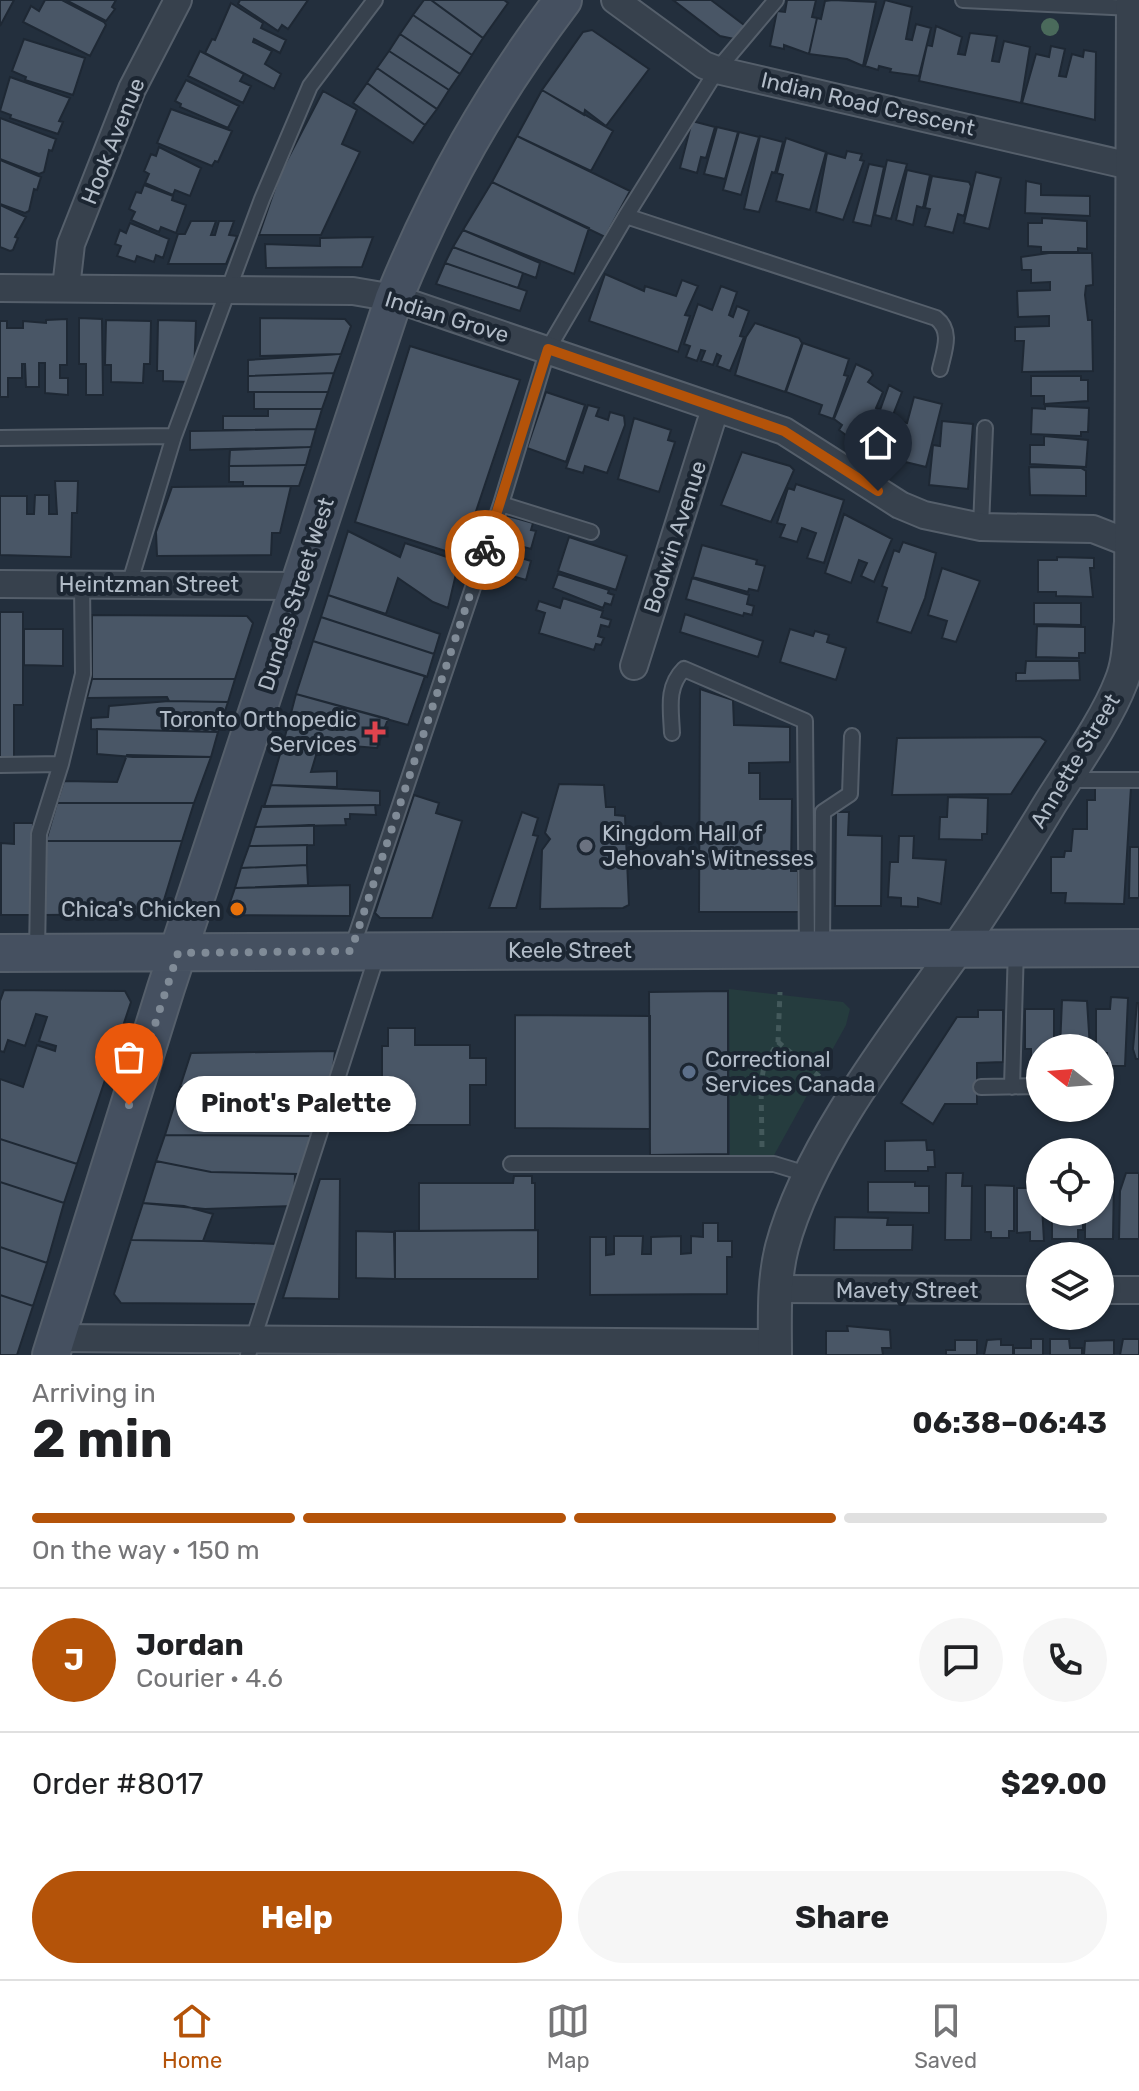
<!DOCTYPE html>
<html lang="en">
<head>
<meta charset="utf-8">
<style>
	body { margin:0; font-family:Rubik,sans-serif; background:#f6f6f6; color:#202124; height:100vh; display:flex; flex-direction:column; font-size:30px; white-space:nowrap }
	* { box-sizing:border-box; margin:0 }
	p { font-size:26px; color:#757577 }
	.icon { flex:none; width:44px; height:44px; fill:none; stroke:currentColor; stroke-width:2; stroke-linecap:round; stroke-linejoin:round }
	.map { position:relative; height:1355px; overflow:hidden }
	.sheet { display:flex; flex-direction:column; background:#fff; flex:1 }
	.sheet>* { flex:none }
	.needle { width:52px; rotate:287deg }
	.buttons { position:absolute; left:1026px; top:1034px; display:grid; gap:16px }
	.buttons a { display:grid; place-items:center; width:88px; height:88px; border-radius:50%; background:#fff; box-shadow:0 2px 6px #0004; font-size:40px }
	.pin { position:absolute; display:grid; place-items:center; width:68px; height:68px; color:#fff; margin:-82px -34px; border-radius:50% 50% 50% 0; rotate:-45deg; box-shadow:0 0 8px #0007 }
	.pin .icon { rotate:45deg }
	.courier { position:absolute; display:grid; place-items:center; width:80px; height:80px; margin:-40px; border:6px solid #b45309; border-radius:50%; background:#fff; color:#222; box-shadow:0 2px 10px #0007 }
	.bubble { position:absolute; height:56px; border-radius:28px; background:#fff; box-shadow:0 2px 6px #0004; font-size:26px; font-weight:700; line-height:56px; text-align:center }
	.summary em { font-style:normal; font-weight:700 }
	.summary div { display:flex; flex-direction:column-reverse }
	.summary { display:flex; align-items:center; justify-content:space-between; height:136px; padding:0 32px }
	h1 { font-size:52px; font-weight:700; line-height:60px }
	.bar { display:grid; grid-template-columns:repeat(4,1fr); gap:12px 8px; align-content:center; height:96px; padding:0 32px }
	.bar i { height:10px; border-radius:6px; background:#e0e0e0 }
	.bar .current { background:#b45309 }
	.bar p { grid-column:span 4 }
	.line { display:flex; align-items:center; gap:20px; padding:0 32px; border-top:2px solid #e0e0e0 }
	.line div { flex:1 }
	.round { display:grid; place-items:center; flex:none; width:84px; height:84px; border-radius:42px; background:#f6f6f6 }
	.primary-button { display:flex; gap:16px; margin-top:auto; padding:16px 32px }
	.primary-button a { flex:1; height:92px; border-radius:48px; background:#b45309; color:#fff; font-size:32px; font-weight:700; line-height:92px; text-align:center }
	.primary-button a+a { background:#f6f6f6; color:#202124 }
	.tab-bar { display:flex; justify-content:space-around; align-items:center; height:112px; border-top:2px solid #e0e0e0; background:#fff; font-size:22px; color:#757577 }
	.tab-bar a { display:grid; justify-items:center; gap:4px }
	.tab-bar .current { color:#b45309 }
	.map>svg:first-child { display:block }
</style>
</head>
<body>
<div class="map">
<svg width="1139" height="1355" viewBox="0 0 1139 1355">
	<rect width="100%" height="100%" fill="#232f3d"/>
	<path fill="#253c3e" d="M729,989L843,1002L850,1009L846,1025L773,1157H730Z"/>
	<path fill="#495666" stroke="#1e2834" stroke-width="2" d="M0,0H14L0,26Z
		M45,0H62L104,22L106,25L90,56L23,22L31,6L39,11Z
		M66,0H116L112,7L115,9L106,21Z
		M240,0H308L288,29L282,25L278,31L238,4Z
		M424,0H431L483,38L472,55L413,15Z
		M431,0H504L508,3L483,38Z
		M673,0H711L748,28L739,40L720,36Z
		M787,0H816L812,17L817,18L809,54L784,45V49L770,46L777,11L785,12Z
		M833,0L876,2L863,66L847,59L809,54L817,18L821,19L825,1Z
		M885,0L912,7L906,39L912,40L916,24L931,28L919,76L890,72L891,69L879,66L878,70L865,66Z
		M231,3L263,23L261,28L286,40L280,53L254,39L253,42L272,51L265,64L281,74L274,89L205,53L212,39L215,40Z
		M413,15L472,55L460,74L400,34Z
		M936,26L962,37L958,54L965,55L970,33L997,36L992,61L999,62L1004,41L1030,47L1021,103L919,81L927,45L932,46Z
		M592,30L649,69L606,126L585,110L584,115L542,90L583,32Z
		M400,34L460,74L449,90L389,51Z
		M24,39L85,58L73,95L25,80L26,77L12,71Z
		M1051,46L1065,49L1059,76L1066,77L1072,54L1083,57L1084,50L1096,52L1095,120L1022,103L1036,54L1049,57Z
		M200,51L244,74L240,81L251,86L243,103L188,76Z
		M389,51L449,90L437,109L377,68Z
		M377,68L437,109L425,125L367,83Z
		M10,77L70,98L59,121L63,122L58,134L10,118L11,115L0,111Z
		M186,80L239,106L228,128L180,107L181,104L175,101Z
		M367,83L425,125L413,143L353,103Z
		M542,90L613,131L591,171L517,136Z
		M323,91L357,110L342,144L360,152L321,235H259L280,174Z
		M171,109L232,131L218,162L215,161L212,166L157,143Z
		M0,118L56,139L52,151L49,150L44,172L39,174L0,159Z
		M692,121L715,127L706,158L701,157L697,173L680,168Z
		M717,127L738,132L725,179L704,174Z
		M739,132L759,137L741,195L723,190Z
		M517,136L630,191L605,237L492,182Z
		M760,136L783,142L775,173L772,172L759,212L744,209Z
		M786,138L826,152L810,210L776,201L783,175L777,173Z
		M159,147L201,168L190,196L175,190L173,195L145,183L149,174L144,171L151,154L156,156Z
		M847,151L862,154L860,160L864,161L843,220L816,212L827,153L845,158Z
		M0,160L41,177L37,190L34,189L29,211L25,213L0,204Z
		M887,160L907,164L891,219L875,215Z
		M869,164L884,167L871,226L853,222Z
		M907,170L930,175L923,208L917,206L913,225L896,220Z
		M976,172L1001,178L989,229L964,223Z
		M932,176L969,182L971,186L964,216L958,214L953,233L925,226L930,209L925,208Z
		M1026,181L1041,184V195L1090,196V216L1025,213Z
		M492,182L589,228L574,274L463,230Z
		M144,185L173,196L172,200L186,205L176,233L161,227L159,232L131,220L135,212L129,209L136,192L141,193Z
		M0,205L26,217L15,237L18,238L13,250L10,251L0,247Z
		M1042,218L1087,221V249L1078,248V252H1041V247L1028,246V223H1042Z
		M191,221H216L211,235H215L219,221H234L229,235L237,236L226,264H168L178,234H185Z
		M130,223L169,239L163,258L156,255L154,262L137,256L135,262L117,256L121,246L115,244L120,230L126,233Z
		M463,230L540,263L536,278L453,247Z
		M373,237L362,267L266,268L265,244L320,246V238Z
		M453,247L523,273L518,288L445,263Z
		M1049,253H1092L1093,285L1086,286L1085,295L1088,320H1092L1093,371L1022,372L1024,341H1015V327L1049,326V316L1018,317L1017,291L1050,290V282L1031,283V270H1022L1021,257Z
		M445,263L527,291L520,311L436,284Z
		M605,274L644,291L645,286L676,296L682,280L698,286L685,315L690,316L678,352L589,321Z
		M721,286L737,292L729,315L733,317L737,306L749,311L740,336L744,337L730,371L717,366L721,356L717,354L713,365L701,361L705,351L701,350L697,361L686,357L690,346L684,344L698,304L712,310Z
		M79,318L102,319L103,395H86V364H79Z
		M260,318L345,319L351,326L341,354L260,356Z
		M67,319V365H60V378H68V395L45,393V363H39V387H26L25,364H22V378H8V397H0V321H7V328H23V321L46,323V320Z
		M106,320L151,321L150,364H144L143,383L111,382V365H105Z
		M158,320L196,321L194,374H189V382L163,381V371H157Z
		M755,323L799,338L802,343L785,392L735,375L746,337Z
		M803,343L849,359L844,375L848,376L833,419L819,414L822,405L786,392Z
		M410,346L520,380L461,556L355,522Z
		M341,354L334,373L248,376V360Z
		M856,364L871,371L873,375L868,382L883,392L876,408L880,410L889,385L902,392L891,420L894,422L880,453L855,431L850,438L839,430L842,425L834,419Z
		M334,373L328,392H248V376Z
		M1031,376H1081V380H1088V401L1044,404V396H1031Z
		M254,392H328L322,409H254Z
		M546,392L585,405L566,462L527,448Z
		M914,397L942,404L926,467L889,458L898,421L907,423Z
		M588,405L599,408L596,416L608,420L610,412L624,416L625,425L607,473L585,466L583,473L566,468Z
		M1045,406L1089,408L1088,432H1081V436L1031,434L1032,408L1045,409Z
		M268,409H322L316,429L223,430V416H268Z
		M634,418L671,430L668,440L675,442L659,492L618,479Z
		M942,421L973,424L968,489L929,485L933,445L940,446Z
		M316,429L311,447L190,450V431Z
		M1044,436L1088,440L1086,467L1030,464V445H1044Z
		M311,447L306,465L229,466L230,450Z
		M742,452L790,466L794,470L771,522L721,505Z
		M306,465L299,486H243V482H229V466Z
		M1029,467L1081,468L1086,471V496L1030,495Z
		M55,481H78L77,513H72L71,557L0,555V496H27V514H34L35,495H49V514H57Z
		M796,484L844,500L824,563L807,558L816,533L802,528L797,542L780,537L785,525L777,523L788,488L794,490Z
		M291,486L280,533H272L271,555L157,556L156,532L172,487Z
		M844,514L892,539L874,582L861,576L867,563L859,560L851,583L825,573Z
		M505,515L533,523L531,530L536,531L531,549L498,540Z
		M348,531L400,557L405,543L459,561L448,608L433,602L398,578L386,614L328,595Z
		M569,537L627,556L616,590L558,571Z
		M903,542L936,553L925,598L911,633L877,622L887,588L882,586L894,550L899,552Z
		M702,545L757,560L756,564L765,566L758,591L749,589L748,592L693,577Z
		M498,551L531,561L526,580L492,570Z
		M1057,557L1094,558V568H1090L1093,597L1056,596V592H1038V560H1057Z
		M942,568L980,581L956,642L942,638L947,621L928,615Z
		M558,574L609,590L608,593L614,595L611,605L605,603L603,608L553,588Z
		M692,578L749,595L747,604L754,606L752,615L744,613L743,616L686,599Z
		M328,595L440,634L434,654L321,617Z
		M563,598L603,611L601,617L611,620L609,627L601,625L598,636L604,638L601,645L596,644L594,650L539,633L545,613L536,610L539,601L560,608Z
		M1034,603H1081V625L1034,624Z
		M0,612H23V705H14V757H0Z
		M685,614L763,641L758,657L680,632Z
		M92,615L247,616L253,623L235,679H92Z
		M321,617L434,654L427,677L313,641Z
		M1037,626L1085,627V653H1079V658L1036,657Z
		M24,629H63V666L24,665Z
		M790,629L813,636L815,631L829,635L827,642L846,648L836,680L780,662Z
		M313,641L425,676L408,725L296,694Z
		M1026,661H1079L1080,680L1016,681V673H1025Z
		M92,679H235L228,702L169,701L167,697L87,698Z
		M700,689L733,700L734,725L790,727V762L749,763V773H760V799H792L791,871H798L799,912H699Z
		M296,694L388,719L377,748L302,742L301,748L283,744Z
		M169,701L228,702L218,732L91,729V718L108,717L109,706Z
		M97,729L218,732L211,757H133L97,754Z
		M1040,737L1046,741L1011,794L892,795L897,738Z
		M283,744L317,752L311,772L337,771V787L271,785Z
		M127,755L211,757L194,803H57L64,781L117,782Z
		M559,784L604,785L606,807H615V815L625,816L629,905L623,908L540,909L542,850L550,839L545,833Z
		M271,785L380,791V805L264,807Z
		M1095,787H1131L1124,904L1065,903L1066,893H1051V857H1064L1065,851H1071L1073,829H1087V800H1095Z
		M414,795L439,803L436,813L462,821L432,918H380L375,913Z
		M948,797L988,798L987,834H982V840L939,839L940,817H947Z
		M57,803H194L182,841H46Z
		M375,805L376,815L350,814V819H345L346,825L255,827L262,806Z
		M522,812L538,818L533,835L538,836L516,908H489Z
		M836,812H849L848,835L882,836L881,906H835Z
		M14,823H33L32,915H1V843L14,844Z
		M314,825V845L249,846L255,827Z
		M899,836H914L913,858L946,860L941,904L918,898V907L901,906V898L888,897L890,862H898Z
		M46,841H182L164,900L146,914L44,915Z
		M307,845V865L241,868L249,846Z
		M1130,847H1139V898H1129Z
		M307,865L308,885L235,888L241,868Z
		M350,885V916L230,915L227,911L235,888Z
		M4,990L125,991L131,1002L77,1164L0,1139V1079L23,1087L37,1045L55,1051L56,1046L39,1041L47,1017L36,1014L25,1046L8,1040L4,1052L0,1051V1001Z
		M728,991V1154L650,1155L649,992Z
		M1111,997L1128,998L1125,1066H1107V1053H1100V1048H1096V1009H1110Z
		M1062,1000L1087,1001L1090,1048H1060Z
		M1137,1003H1139V1059H1136L1133,1049Z
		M1025,1009H1054V1048H1040V1057L1031,1058V1049H1025Z
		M978,1010H1003V1062L977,1063V1104H945L933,1124L901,1103L957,1017H978Z
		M515,1015L650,1016V1129L515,1128Z
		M388,1028H415V1045H470V1058H486V1085H470V1125H382V1046H388Z
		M335,1051L331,1086L180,1087L191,1053Z
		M331,1086L315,1136L165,1135L180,1087Z
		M165,1135L315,1136L299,1174L211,1172L156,1161Z
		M0,1139L77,1164L64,1203L0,1182Z
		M926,1140L927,1150H934L935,1167H928V1171H885V1141Z
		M156,1161L211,1172L295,1174L294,1206L205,1209L143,1203Z
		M1028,1171H1040L1044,1241H1030V1232L1017,1233V1188H1026Z
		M946,1173H963L962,1186H972L971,1240H945Z
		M1126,1173H1139V1239H1119L1120,1191Z
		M514,1176H532V1183H535V1230L419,1231V1183H513Z
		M1101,1178H1114L1113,1239H1085V1212H1100Z
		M320,1179H340L339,1299L283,1298Z
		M0,1182L64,1203L47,1263L0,1247Z
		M868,1182H915V1186H929V1213L868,1212Z
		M985,1185L1014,1186V1231H1009V1238H991V1232H985Z
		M143,1203L184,1206L213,1214L203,1241L131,1240Z
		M1052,1212H1083V1230H1078V1239H1052Z
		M835,1217L888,1218L887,1225H913L912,1250H834Z
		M703,1223H718V1241H732V1257H727V1294L590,1295V1237H606V1255L614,1254V1236H643L642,1254H651V1237L681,1236V1254L691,1253V1236L703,1237Z
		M538,1230V1279H395V1231Z
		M356,1231L394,1232L395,1279L356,1278Z
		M131,1240L203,1241L277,1244L260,1304L121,1303L114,1294Z
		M0,1247L47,1263L33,1306L0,1295Z
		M0,1295L33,1306L17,1355H0Z
		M847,1326L890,1330L891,1348H882L883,1355H826V1331H848Z
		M1001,1339V1345H1013V1355H984L987,1340Z
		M1031,1339H1043V1355H1014V1348H1031Z
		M1050,1339H1069L1070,1348H1082V1355H1050Z
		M1123,1339H1139V1355H1120Z
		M955,1340H977V1355H946V1350H955Z
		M1114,1340V1355H1084L1085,1341Z"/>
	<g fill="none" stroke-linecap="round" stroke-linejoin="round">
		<g stroke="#555f6b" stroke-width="18">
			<path id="service" d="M963,0L1133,8
				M626,216L936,318C953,331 944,351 940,369
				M0,438L174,436
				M501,504L591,532
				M981,527L985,428
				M129,585L174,436L262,199L310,86L375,0
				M672,733C671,709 666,687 684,669L805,721L807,949
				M0,765L61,764L83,674L82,584
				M1066,780H1139
				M822,949L823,812L850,794L852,736
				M351,951L501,504L548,349L626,216L717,70L776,0
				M37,952L39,834L61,764
				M981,1087L1040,1086
				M1012,1087L1016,947
				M511,1164H774L810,1175
				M248,1355L378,952"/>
		</g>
		<g stroke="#555f6b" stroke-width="30">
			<path id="minor" d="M615,0L704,65L717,70L1139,168
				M0,288L353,291L394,298L784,431L900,505L924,515L981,527L1093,529L1139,547
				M66,288L71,244L132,89L178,0
				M0,584L298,586
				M634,666L715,409
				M775,1289L1040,1290
				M1100,1290H1139
				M56,1338L775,1343"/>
		</g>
		<g stroke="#555f6b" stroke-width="36">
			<path id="tertiary" d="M775,1355C775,1319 773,1282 782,1247C809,1145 899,1031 960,945C992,899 1022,850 1051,802C1073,767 1107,719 1121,682C1129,663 1129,642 1131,622L1133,0"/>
		</g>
		<g stroke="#555f6b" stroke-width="40">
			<path id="secondary" d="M0,953L1139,948
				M51,1355L166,988L394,298C440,186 490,97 563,0"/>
		</g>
		<path stroke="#43595b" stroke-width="5" stroke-dasharray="6 6" stroke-linecap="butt" d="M778,1042L820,1077
			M762,1147L761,1084L764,1066L778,1042L780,992"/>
		<use href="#service" stroke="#37414d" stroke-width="14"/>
		<use href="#minor" stroke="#37414d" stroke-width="26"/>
		<use href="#tertiary" stroke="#37414d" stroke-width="32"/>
		<use href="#secondary" stroke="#455060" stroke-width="36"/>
	</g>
	<circle fill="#4a6a5b" cx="1050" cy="27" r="9"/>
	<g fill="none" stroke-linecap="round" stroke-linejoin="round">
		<path stroke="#808b97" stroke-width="8" stroke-dasharray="0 14.4" d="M129,1105L178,953L351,951L485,550"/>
		<path stroke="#b45309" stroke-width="10" d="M485,550L548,349L784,431L878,491"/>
	</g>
	<path fill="#e0444e" stroke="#1c2632" stroke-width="3" d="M371 720h8v8h8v8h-8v8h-8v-8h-8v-8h8z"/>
	<circle fill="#6b7280" stroke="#1c2632" stroke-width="3" cx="586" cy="846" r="8"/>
	<circle fill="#e8710a" stroke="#1c2632" stroke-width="3" cx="237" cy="909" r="8"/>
	<circle fill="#5c6f8a" stroke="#1c2632" stroke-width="3" cx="689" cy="1072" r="8"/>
	<g text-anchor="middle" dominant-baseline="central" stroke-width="8" stroke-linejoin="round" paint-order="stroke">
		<g font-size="22" fill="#b2bcc8" stroke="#1c2632">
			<text transform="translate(868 104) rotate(13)">Indian Road Crescent</text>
			<text transform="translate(113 141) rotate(-68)">Hook Avenue</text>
			<text transform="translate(447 317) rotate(17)">Indian Grove</text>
			<text transform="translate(675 537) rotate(-72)">Bodwin Avenue</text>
			<text x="149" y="584">Heintzman Street</text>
			<text transform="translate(296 594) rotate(-72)">Dundas Street West</text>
			<text transform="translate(1075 761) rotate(-59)">Annette Street</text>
			<text x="570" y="950">Keele Street</text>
			<text x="907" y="1290">Mavety Street</text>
		</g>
		<g font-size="22" fill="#b2bcc8" stroke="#1c2632" text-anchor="end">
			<text x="357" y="719">Toronto Orthopedic<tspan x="357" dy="25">Services</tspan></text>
			<text x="602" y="833" text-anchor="start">Kingdom Hall of<tspan x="602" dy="25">Jehovah's Witnesses</tspan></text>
			<text x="221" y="909">Chica's Chicken</text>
			<text x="705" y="1059" text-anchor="start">Correctional<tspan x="705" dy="25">Services Canada</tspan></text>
		</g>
	</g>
</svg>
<div class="buttons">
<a><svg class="needle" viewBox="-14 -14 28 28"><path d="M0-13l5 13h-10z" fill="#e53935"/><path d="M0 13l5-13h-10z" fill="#757577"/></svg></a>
<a><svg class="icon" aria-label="locate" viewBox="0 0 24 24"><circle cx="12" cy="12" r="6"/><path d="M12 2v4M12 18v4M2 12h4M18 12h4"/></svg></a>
<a><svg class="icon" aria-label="layers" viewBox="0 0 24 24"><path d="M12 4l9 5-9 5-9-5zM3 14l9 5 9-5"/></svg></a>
</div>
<div class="pin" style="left:129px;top:1105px;background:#ea580c"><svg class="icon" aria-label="bag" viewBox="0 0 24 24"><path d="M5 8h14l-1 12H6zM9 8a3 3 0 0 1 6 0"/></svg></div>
<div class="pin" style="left:878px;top:491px;background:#1f2937"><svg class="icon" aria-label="home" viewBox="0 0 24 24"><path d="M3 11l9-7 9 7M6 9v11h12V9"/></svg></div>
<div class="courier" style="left:485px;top:550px"><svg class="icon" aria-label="bike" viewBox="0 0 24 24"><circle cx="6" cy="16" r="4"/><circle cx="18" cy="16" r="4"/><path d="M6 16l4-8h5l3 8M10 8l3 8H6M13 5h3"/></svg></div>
<div class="bubble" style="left:176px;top:1076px;width:240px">Pinot's Palette</div>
</div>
<section class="sheet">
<div class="summary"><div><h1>2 min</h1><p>Arriving in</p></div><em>06:38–06:43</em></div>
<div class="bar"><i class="current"></i><i class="current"></i><i class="current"></i><i></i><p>On the way · 150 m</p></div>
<div class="line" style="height:144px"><b class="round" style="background:#b45309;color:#fff">J</b><div><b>Jordan</b><p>Courier · 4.6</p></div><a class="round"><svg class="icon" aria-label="chat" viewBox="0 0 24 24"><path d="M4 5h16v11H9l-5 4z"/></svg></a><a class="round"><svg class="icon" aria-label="phone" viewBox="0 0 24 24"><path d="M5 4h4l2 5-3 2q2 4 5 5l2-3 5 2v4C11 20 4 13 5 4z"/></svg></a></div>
<div class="line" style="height:104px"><div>Order #8017</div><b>$29.00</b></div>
<div class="primary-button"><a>Help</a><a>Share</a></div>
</section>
<nav class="tab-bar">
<a class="current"><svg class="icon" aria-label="home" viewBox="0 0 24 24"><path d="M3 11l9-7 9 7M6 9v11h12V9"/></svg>Home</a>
<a><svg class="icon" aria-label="map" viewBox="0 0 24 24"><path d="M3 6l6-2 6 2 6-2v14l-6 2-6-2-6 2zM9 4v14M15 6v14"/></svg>Map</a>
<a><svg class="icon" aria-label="saved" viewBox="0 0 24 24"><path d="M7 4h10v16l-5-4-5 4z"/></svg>Saved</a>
</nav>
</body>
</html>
